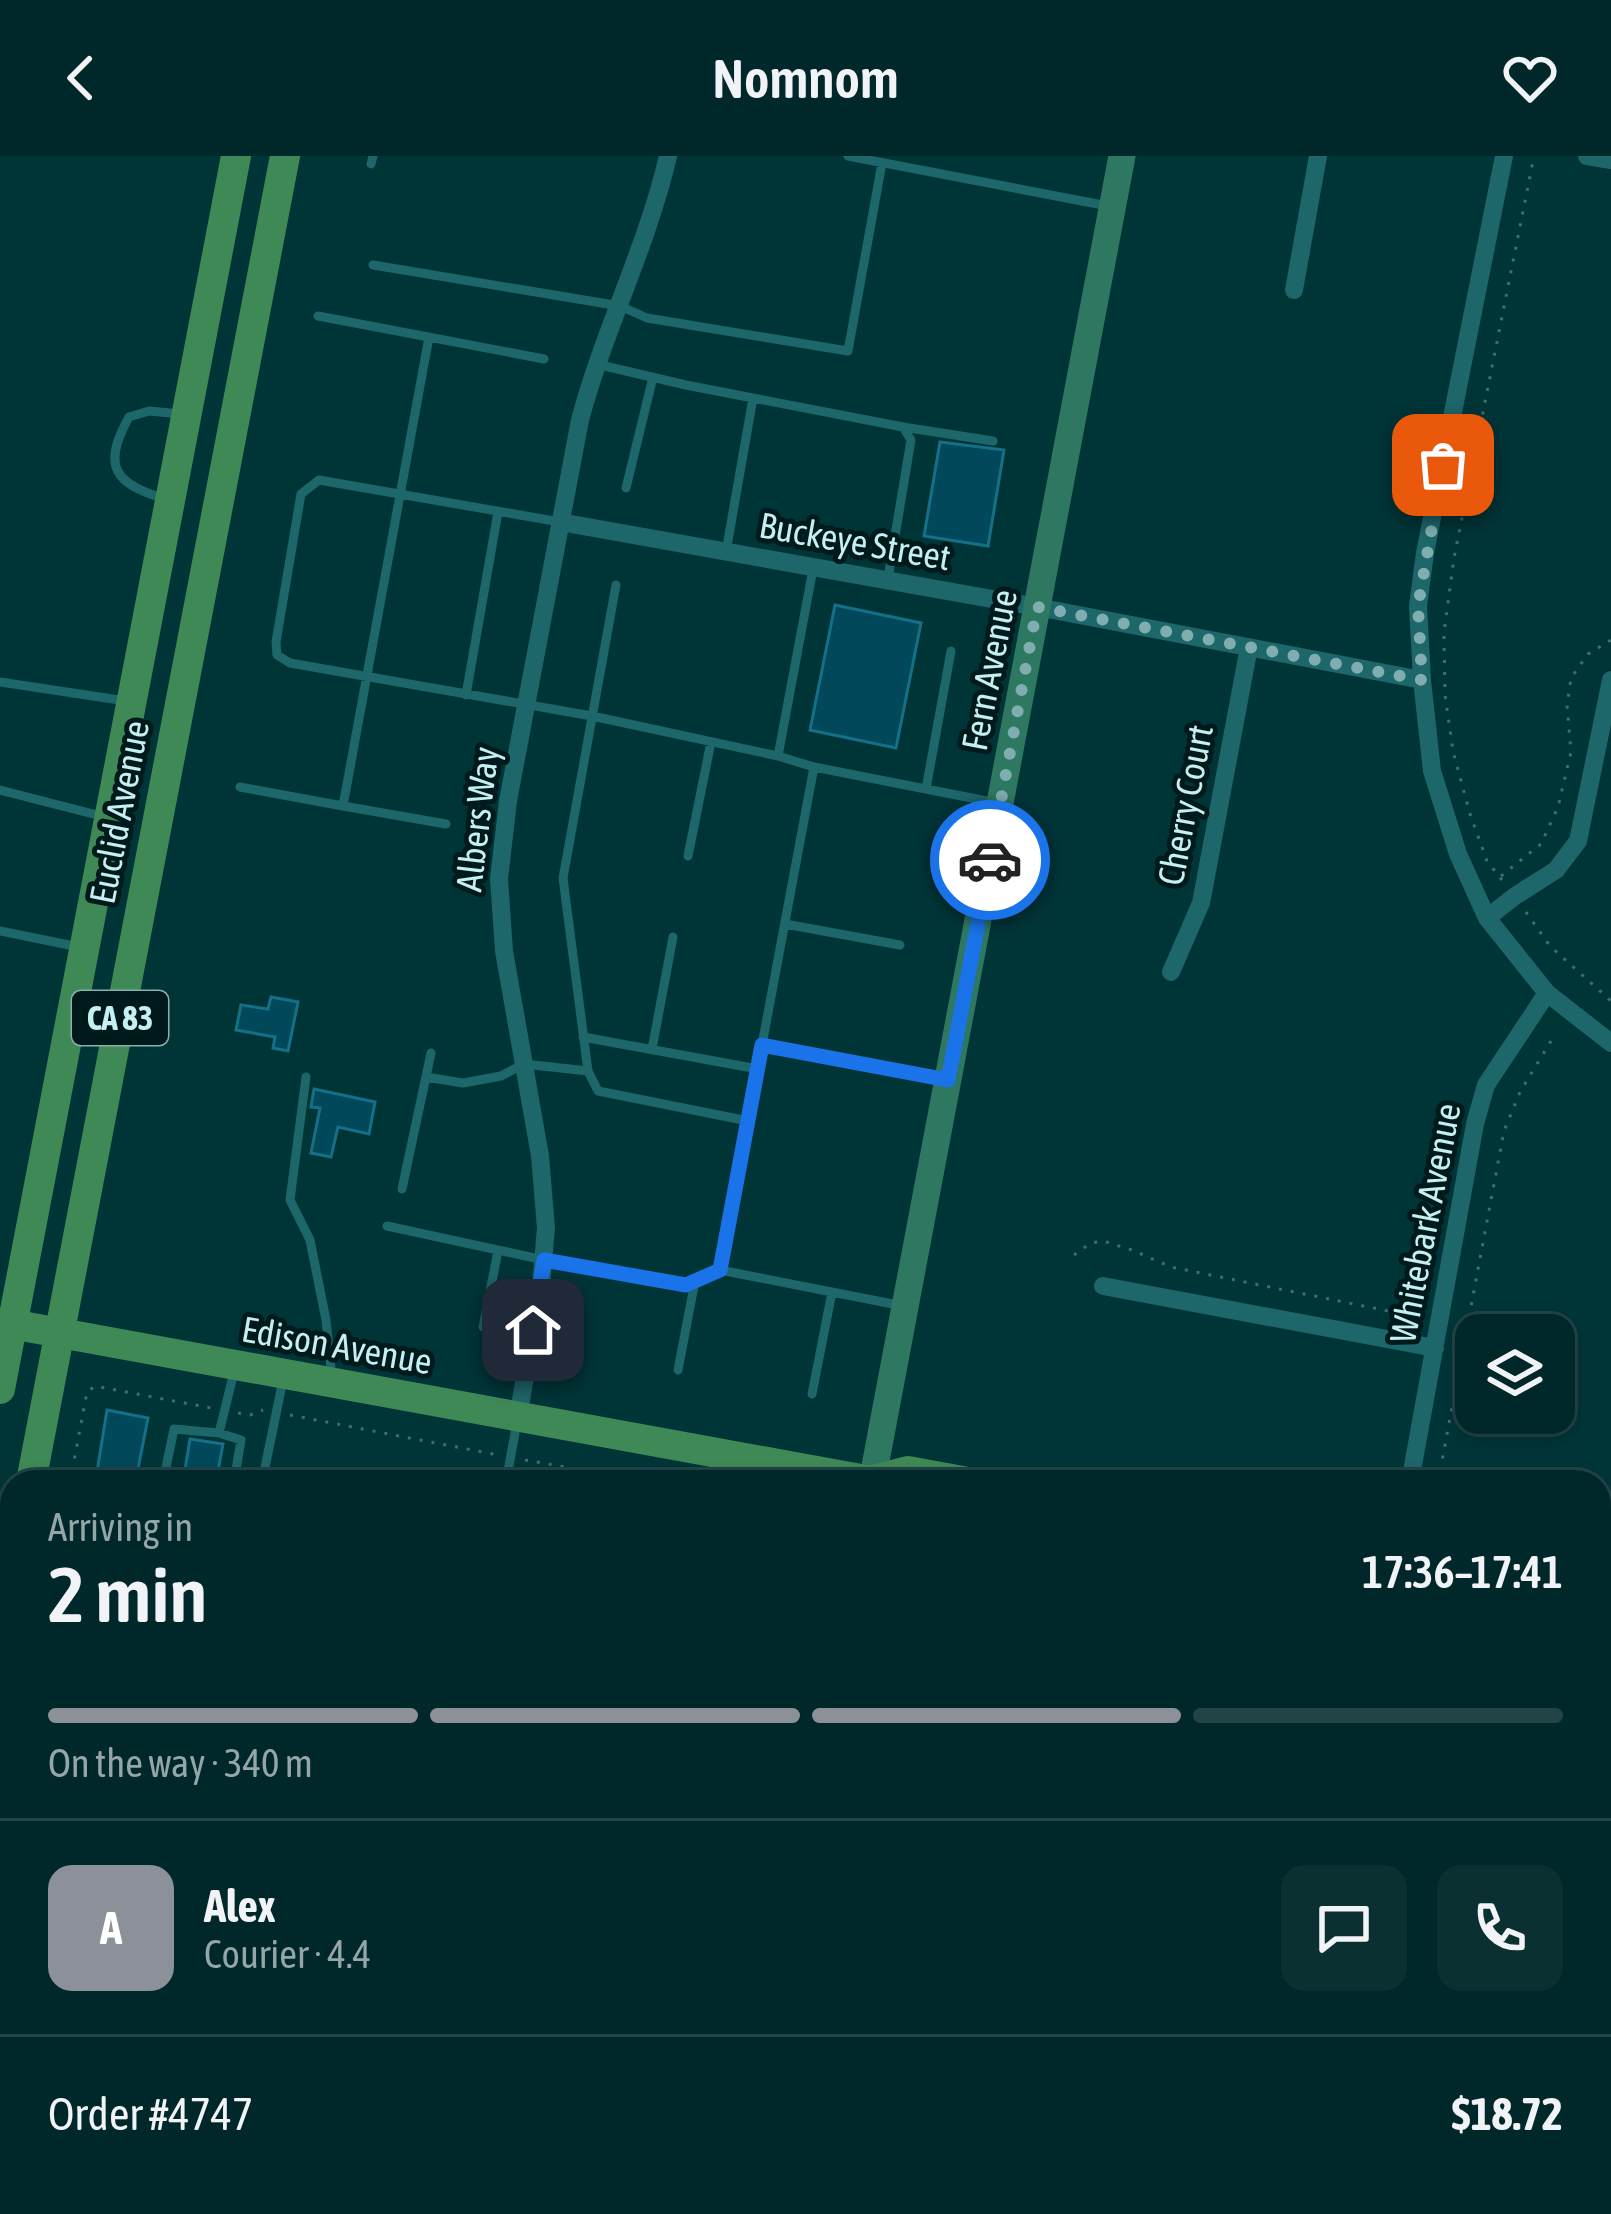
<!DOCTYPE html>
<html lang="en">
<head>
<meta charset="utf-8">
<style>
	body { margin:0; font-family:"Asap Condensed",sans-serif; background:#0a3032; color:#f1f3f6; height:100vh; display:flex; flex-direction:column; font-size:45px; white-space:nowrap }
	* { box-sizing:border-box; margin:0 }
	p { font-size:39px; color:#95a6a8 }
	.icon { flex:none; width:66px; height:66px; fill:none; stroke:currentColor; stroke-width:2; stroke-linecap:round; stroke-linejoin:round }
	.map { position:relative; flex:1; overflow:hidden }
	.panel { position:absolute; left:0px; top:1314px; width:1611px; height:744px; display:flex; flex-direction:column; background:#00282a; border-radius:36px 36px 0 0; box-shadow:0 6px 18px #0003,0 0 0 3px #224447 }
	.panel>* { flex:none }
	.buttons { position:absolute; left:1455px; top:1158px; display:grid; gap:24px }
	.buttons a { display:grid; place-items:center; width:120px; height:120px; border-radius:24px; background:#00282a; box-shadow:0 6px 18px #0003,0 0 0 3px #224447; font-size:60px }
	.pin { position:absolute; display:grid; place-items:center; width:102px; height:102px; color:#fff; margin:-51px; border-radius:24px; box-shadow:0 6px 18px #0006 }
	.courier { position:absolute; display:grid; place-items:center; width:120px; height:120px; margin:-60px; border:9px solid #1a73e8; border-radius:50%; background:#fff; color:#222; box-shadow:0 3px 15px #0007 }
	.overview em { font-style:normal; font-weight:600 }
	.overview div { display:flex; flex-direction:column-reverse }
	.overview { display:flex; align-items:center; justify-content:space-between; height:204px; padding:0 48px }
	h1 { font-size:78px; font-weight:600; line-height:90px }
	.bar { display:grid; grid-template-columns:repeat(4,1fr); gap:18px 12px; align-content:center; height:144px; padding:0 48px }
	.bar i { height:15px; border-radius:9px; background:#224447 }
	.bar .active { background:#8c9099 }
	.bar p { grid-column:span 4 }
	.line { display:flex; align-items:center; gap:30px; padding:0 48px; border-top:3px solid #224447 }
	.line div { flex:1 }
	.round { display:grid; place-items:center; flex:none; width:126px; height:126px; border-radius:24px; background:#0a3032 }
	header { display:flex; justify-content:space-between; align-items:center; height:156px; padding:0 48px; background:#00282a; font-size:54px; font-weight:600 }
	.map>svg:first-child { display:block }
</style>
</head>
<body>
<header><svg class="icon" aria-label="back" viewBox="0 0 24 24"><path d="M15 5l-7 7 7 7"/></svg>Nomnom<svg class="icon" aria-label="heart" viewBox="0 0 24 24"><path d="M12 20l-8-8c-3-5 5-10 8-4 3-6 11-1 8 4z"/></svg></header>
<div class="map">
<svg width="1611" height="2058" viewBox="0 0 1611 2058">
	<rect width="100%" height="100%" fill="#003538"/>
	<path fill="#00485a" stroke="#156f87" stroke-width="3" d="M940,286L1004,294L988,390L924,380Z
		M835,449L921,467L896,592L810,574Z
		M271,841L298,846L288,895L273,892L275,881L236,874L241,849L268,853Z
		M314,933L375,946L369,978L338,971L331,1001L311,997L320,952L311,951Z
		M107,1254L148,1262L136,1323L97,1316Z
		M190,1283L223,1288L216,1326H183Z"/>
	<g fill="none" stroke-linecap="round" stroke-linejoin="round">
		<path stroke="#3d6e71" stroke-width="3" stroke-dasharray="3 9" stroke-linecap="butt" d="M1501,720L1541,688L1558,651L1571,596L1567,549L1571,522L1588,498L1611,484
			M1502,724L1487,705L1470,658L1453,595L1445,539L1444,477L1454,402L1534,0
			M1526,756L1550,790L1611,845
			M1074,1099L1091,1087L1103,1085L1132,1094L1171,1111L1418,1161
			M238,1257L250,1259L263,1254
			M290,1259L498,1299
			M525,1304L653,1326
			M72,1314L134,1326
			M70,1326L87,1236L95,1230L211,1252
			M1438,1326L1504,975L1520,936L1551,885
			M1417,2046V2058"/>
		<path stroke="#1d666a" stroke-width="9" d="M848,0L1108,50
			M371,8L373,0
			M373,109L620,150L647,162L848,195L882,7
			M318,160L544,203
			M429,181L343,650L446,668
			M596,208L686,229L903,271L911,284L888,422
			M903,271L993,285
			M626,332L653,221
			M165,343C115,328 101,311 129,261L149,255L181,258
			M560,366L319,324L301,338L276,486L277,499L290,507L592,560L778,600
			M726,396L753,242
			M616,429L563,722L588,915L598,935L748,965
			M0,526L126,545
			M466,539L498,356
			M814,611L997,647
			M240,631L343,650
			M926,633L951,495
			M0,634L105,661
			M688,700L711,586
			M785,768L900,789
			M0,775L79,791
			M583,881L758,913
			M762,889L814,611L778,600L813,413
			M652,893L673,781
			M306,921L290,1044L310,1084L326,1164L332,1222
			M426,921L463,927L501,920L524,908L588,915
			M402,1033L431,897
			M387,1070L544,1104L685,1129L720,1114
			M898,1149L720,1114L762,889L943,923
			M483,1171L498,1095
			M678,1214L695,1125
			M812,1238L832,1136
			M219,1277L241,1284L234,1326
			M163,1326L174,1273L219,1277L234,1216
			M262,1326L283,1224
			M506,1326L517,1266
			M0,1501L12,1503
			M0,1669L12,1671
			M0,1728L12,1731"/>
		<path stroke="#1d666a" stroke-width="18" d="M1504,0L1425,397L1418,450L1422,524L1432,615L1458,698L1487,762L1547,837L1611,887
			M1587,0L1611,4
			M1294,134L1318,0
			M560,366L1037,451L1422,524
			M1487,762L1515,740L1556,714L1578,685L1611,524
			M1171,816L1201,747L1249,491
			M1103,1130L1435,1192
			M518,1261L541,1130L546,1072L540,1000L504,795L499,723L508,645L580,264C604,174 647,91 668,0
			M1410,1326L1475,968L1486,929L1547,837
			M1599,1635L1611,1639"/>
		<path stroke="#2e7861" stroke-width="27" d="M872,1326L1122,0
			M719,2058L721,2046
			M752,2058L754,2046"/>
		<path stroke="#3f8957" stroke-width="30" d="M0,1166L877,1326
			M0,1233L236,0
			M873,1324L908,1315L968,1326
			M31,1326L285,0
			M1599,1443L1611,1445
			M1599,1477L1611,1479
			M0,1487L12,1424"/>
	</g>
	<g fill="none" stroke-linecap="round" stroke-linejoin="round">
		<path stroke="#80aeb0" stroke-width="12" stroke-dasharray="0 21.6" d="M990,704L1037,451L1422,524L1418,450L1443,309"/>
		<path stroke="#1a73e8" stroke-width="15" d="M533,1174L544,1104L686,1129L720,1114L762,889L948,924L990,704"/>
	</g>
	<g text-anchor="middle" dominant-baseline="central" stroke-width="10" stroke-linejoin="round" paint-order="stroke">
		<rect fill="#001a1c" stroke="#8aafb1" stroke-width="3" x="72" y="835" width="96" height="54" rx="9"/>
		<g font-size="33" font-weight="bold" fill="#c5eff1">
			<text x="120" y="862">CA 83</text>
		</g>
		<g font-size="36" fill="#c5eff1" stroke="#001a1c">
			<text transform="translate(855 385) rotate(10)">Buckeye Street</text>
			<text transform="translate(989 514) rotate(-79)">Fern Avenue</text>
			<text transform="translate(1185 649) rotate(-79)">Cherry Court</text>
			<text transform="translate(119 656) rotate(-79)">Euclid Avenue</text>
			<text transform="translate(477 663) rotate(-83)">Albers Way</text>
			<text transform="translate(1425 1067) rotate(-79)">Whitebark Avenue</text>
			<text transform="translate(337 1189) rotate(10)">Edison Avenue</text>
		</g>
	</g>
</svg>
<div class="buttons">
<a><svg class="icon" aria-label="layers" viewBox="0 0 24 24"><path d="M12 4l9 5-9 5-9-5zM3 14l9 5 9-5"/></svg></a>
</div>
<div class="pin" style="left:1443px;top:309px;background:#ea580c"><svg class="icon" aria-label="bag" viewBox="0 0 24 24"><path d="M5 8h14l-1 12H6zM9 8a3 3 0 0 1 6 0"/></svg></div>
<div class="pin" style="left:533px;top:1174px;background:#1f2937"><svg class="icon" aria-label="home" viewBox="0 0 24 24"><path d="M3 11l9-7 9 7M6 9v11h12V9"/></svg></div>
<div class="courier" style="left:990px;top:704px"><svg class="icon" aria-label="car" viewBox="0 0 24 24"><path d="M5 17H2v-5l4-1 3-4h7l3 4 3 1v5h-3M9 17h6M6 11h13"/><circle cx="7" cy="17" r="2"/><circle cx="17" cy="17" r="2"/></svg></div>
<section class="panel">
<div class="overview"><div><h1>2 min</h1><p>Arriving in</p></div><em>17:36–17:41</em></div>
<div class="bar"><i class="active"></i><i class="active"></i><i class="active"></i><i></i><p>On the way · 340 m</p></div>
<div class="line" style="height:216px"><b class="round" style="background:#8c9099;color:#fff">A</b><div><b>Alex</b><p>Courier · 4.4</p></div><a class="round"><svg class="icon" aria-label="chat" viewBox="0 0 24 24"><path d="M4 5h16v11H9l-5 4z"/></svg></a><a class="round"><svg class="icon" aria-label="phone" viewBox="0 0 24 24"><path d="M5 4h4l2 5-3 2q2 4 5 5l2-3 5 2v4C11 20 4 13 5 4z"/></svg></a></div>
<div class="line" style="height:156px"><div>Order #4747</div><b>$18.72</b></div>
</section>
</div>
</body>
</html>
